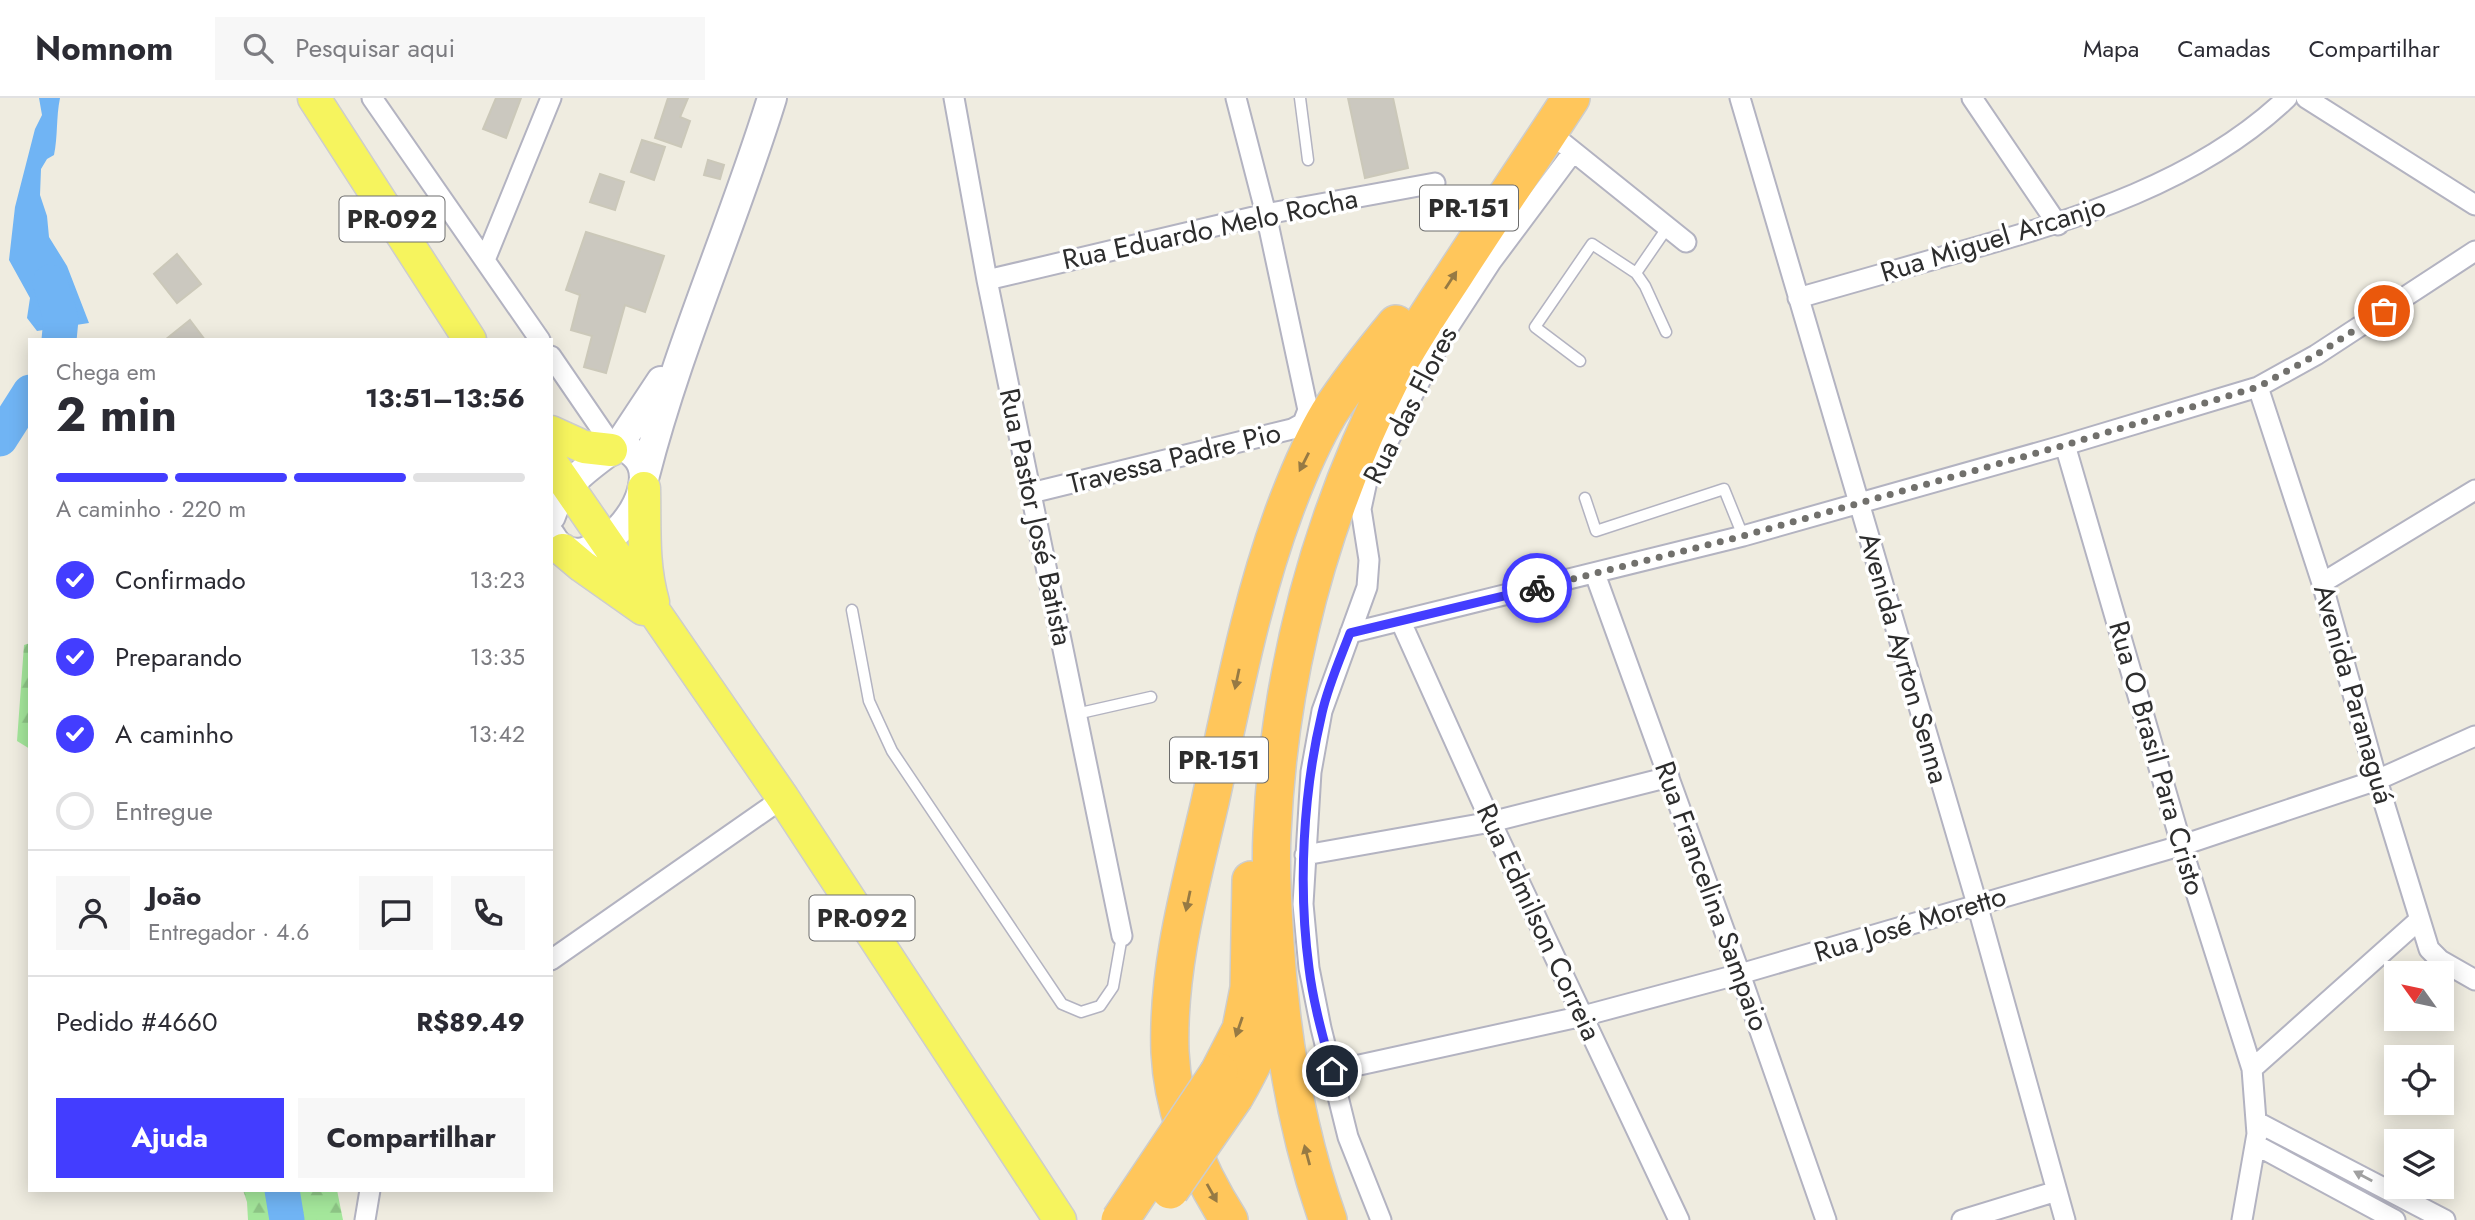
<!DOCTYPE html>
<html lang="pt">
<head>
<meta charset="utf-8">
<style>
	body { margin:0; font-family:Jost,sans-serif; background:#f7f7f7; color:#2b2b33; height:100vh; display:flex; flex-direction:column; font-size:26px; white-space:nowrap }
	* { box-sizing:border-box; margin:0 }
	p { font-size:23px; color:#7c7c81 }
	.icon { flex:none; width:38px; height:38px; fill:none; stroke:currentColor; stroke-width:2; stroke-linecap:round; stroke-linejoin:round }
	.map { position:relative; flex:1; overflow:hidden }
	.details { position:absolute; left:28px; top:240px; width:525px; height:854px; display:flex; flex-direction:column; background:#fff; border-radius:0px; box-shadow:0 4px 18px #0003 }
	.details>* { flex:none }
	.needle { width:46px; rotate:303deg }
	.fabs { position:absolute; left:2384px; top:863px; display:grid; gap:14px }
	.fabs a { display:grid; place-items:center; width:70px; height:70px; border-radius:0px; background:#fff; box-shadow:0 4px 18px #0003; font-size:35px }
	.pin { position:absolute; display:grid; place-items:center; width:60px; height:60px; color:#fff; margin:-30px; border:4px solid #fff; border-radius:50%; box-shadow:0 2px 7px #0007 }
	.courier { position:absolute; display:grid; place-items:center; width:70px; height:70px; margin:-35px; border:5px solid #433dff; border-radius:50%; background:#fff; color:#222; box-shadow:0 2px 9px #0007 }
	.head em { font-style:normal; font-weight:700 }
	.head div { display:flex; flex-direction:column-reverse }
	.head { display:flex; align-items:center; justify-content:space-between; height:119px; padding:0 28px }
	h1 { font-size:46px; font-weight:700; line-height:52px }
	.bar { display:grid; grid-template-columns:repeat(4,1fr); gap:10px 7px; align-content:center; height:84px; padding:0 28px }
	.bar i { height:9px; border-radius:5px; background:#e1e1e2 }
	.bar .current { background:#433dff }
	.bar p { grid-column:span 4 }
	.line { display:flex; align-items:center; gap:18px; padding:0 28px; border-top:2px solid #e1e1e2 }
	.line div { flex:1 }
	.round { display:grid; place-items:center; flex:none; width:74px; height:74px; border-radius:0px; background:#f7f7f7 }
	ol { padding:0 28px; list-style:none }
	li { display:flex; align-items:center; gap:21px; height:77px }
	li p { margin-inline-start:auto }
	li .icon { padding:7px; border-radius:50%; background:#433dff; color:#fff; stroke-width:4 }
	li:last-child { color:#7c7c81 }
	li i { width:38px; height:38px; border:4px solid #e1e1e2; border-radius:50% }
	.primary-button { display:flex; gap:14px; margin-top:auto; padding:14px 28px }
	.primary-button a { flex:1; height:80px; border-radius:0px; background:#433dff; color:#fff; font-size:28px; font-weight:700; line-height:80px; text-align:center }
	.primary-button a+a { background:#f7f7f7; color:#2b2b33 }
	header { display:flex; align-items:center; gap:42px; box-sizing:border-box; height:98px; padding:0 35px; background:#fff; border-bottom:2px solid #e1e1e2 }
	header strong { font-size:33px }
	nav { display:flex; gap:38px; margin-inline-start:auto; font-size:24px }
	.search { width:490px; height:63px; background:#f7f7f7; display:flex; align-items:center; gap:18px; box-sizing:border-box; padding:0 24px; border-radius:0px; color:#7c7c81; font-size:26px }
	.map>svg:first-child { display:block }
</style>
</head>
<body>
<header>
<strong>Nomnom</strong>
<div class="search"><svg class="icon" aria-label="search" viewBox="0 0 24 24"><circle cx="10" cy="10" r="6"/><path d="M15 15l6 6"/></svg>Pesquisar aqui</div>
<nav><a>Mapa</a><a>Camadas</a><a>Compartilhar</a></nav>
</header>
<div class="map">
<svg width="2475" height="1122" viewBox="0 0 2475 1122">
	<defs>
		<pattern id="forest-firs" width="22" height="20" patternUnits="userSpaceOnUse" patternTransform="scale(1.75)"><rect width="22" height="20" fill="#a4e79b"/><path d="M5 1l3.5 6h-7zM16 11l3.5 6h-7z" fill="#8ec686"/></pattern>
	</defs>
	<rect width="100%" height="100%" fill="#efece0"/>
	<path fill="url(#forest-firs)" d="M30,545V651L17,643L24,547Z
		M243,1092H337L343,1122H248L247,1104Z"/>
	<path fill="#70b4f4" d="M39,0H60C56,19 58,38 54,57L47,61L41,71L40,97L47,118L49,139L67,168L89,225L37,233L27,220L30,200L9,162L15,109L35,31L42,17Z"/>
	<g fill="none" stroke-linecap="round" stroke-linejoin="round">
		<path stroke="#70b4f4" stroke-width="35" d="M50,184L61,221L59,242
			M0,341L30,294
			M282,1092L287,1122"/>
	</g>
	<path fill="#cbc8bf" stroke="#cbc8b9" stroke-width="2" d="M496,0H521L506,40L483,31Z
		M668,0H688L680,19L690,23L681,49L655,40Z
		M1348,0H1393L1408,70L1365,80Z
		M642,42L665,49L654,82L631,74Z
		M708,62L724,67L720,81L704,77Z
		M600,76L624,84L615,112L590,104Z
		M586,134L664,158L645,214L625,207L606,275L584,269L592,238L571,232L580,197L566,192Z
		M177,156L201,186L177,205L154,176Z
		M190,222L205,242H165Z"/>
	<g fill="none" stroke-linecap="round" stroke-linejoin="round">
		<g stroke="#b3b3c1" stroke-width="13">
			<path id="lane" d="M1300,0L1308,62
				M1636,175L1667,130
				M1580,263L1535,229L1592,146L1636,175L1645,188L1666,234
				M1585,400L1596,433L1724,391L1743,438
				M852,512L869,603L892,653L1062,906L1081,914L1100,908L1113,889L1122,838
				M1076,616L1151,599"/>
		</g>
		<g stroke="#b3b3c1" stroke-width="23">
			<path id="street" d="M372,0L540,242
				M954,0L987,182L1122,838
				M1740,0L1977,806L2065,1122
				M1972,0L2058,127
				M2306,0L2475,107
				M1564,46L1686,144
				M485,162L551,0
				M987,182L1266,116L1435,85
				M1798,200C1853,184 1908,169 1963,153C2077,121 2199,84 2287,0
				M551,258L614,350
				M2258,289L2322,485L2377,682L2429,851L2440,862L2475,882
				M2065,347L2187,766L2252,971L2257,1036L2242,1122
				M1031,395L1292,331L1303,325L1308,312L1266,116L1236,0
				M1595,476L1740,876L1826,1122
				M2322,485L2475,392
				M1401,524L1491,724L1679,1122
				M1350,535L1743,438L2065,347L2258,289L2316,257L2475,153
				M1305,757L1491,724L1669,679
				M551,862L783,700
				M2252,971L2419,822
				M1332,973L1583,918L1740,876L2183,747L2377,682L2475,638
				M2257,1024L2445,1122
				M2256,1047L2395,1122
				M365,1122L370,1092
				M1381,1122L1348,1039L1321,930L1309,870L1303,806L1311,674L1322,613L1367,489L1369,462L1361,411L1367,383L1448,230L1491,164L1573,54
				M1962,1122L2057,1093"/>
		</g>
		<g stroke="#b3b3c1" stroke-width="32">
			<path id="secondary" d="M618,348L661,283
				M645,377C678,248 733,127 772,0
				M551,418C560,388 591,367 614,350C622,348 628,350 634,356C674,391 582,495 551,438"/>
		</g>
		<g stroke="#cdcdcd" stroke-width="35">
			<path id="primary" d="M314,0L470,242
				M551,334L584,349L611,352
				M551,364L783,700L1060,1122
				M644,390C645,429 642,466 653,504
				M563,452L582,468L643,511"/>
		</g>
		<g stroke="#cdcdcd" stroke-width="40">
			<path id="highway" d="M1219,974L1241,931L1249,890L1251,782
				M1235,998C1252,968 1267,941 1268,905
				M1229,1122C1197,1072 1173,1015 1170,954C1167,869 1191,786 1210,704C1232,605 1250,505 1285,411C1297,379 1311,345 1329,315C1349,284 1372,255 1396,226
				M1328,1122C1296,1032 1281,940 1275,845C1273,809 1270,772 1272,736C1279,574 1321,418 1394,274C1412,240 1434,208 1455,176C1493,117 1533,59 1571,0"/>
		</g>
		<use href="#lane" stroke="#fff" stroke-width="10"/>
		<use href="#street" stroke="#fff" stroke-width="19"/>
		<use href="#secondary" stroke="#fff" stroke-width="28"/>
		<use href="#primary" stroke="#f6f45e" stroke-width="32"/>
		<use href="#highway" stroke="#ffc65b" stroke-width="37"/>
		<g stroke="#cdcdcd" stroke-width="40" stroke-linecap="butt">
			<path id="highway-bridge" d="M1170,1092L1235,998
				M1120,1122L1219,974"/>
		</g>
		<use href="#highway-bridge" stroke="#ffc65b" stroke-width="37"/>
	</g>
	<defs><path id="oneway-solid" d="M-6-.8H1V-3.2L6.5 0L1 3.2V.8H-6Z" transform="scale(1.75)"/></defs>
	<g fill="#967a44">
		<use href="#oneway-solid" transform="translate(1451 182) rotate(-57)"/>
		<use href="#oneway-solid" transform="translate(1304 364) rotate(117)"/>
		<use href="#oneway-solid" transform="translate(1237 581) rotate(102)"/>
		<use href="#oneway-solid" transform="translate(1188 803) rotate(102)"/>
		<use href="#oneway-solid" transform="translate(1239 929) rotate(109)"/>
		<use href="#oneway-solid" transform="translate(1307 1057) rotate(-105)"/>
		<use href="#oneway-solid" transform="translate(1212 1095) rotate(61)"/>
	</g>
	<use fill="#a0a0a0" href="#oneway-solid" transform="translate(2363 1078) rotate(-152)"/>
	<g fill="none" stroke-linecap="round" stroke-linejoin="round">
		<path stroke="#71706c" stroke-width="7" stroke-dasharray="0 12.6" d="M1537,490L1743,438L2065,347L2258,289L2316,257L2384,213"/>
		<path stroke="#433dff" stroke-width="9" d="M1332,973C1323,939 1313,904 1309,870C1298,789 1303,695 1322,615C1328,588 1340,561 1350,535L1537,490"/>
	</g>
	<g text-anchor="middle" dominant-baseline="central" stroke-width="7" stroke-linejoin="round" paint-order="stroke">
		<g fill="#fff" stroke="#6c6c6c" stroke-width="2">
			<rect x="1420" y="87.5" width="98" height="45" rx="5"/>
			<rect x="339.5" y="98.5" width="105" height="45" rx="5"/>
			<rect x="1170" y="639.5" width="98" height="45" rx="5"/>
			<rect x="809.5" y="797.5" width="105" height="45" rx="5"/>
		</g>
		<g font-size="26" font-weight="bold" fill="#2d2d2d">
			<text x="1469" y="110">PR-151</text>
			<text x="392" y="121">PR-092</text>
			<text x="1219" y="662">PR-151</text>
			<text x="862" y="820">PR-092</text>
		</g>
		<g font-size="28" fill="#2d2d2d" stroke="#fff">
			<text transform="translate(1210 131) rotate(-12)">Rua Eduardo Melo Rocha</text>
			<text transform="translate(1993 141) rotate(-17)">Rua Miguel Arcanjo</text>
			<text transform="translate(1410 307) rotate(-63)">Rua das Flores</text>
			<text transform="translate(1174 360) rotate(-14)">Travessa Padre Pio</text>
			<text transform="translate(1036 419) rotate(78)">Rua Pastor José Batista</text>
			<text transform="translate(1904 560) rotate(74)">Avenida Ayrton Senna</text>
			<text transform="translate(2354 596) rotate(74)">Avenida Paranaguá</text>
			<text transform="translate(2157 660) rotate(74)">Rua O Brasil Para Cristo</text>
			<text transform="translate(1712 798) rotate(70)">Rua Francelina Sampaio</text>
			<text transform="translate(1539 824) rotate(65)">Rua Edmilson Correia</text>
			<text transform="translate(1910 826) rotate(-17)">Rua José Moretto</text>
		</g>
	</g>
</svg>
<div class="fabs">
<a><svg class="needle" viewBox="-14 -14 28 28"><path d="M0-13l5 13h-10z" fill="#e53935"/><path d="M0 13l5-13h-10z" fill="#7c7c81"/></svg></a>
<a><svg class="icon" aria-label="locate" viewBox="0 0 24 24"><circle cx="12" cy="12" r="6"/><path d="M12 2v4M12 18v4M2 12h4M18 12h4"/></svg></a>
<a><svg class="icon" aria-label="layers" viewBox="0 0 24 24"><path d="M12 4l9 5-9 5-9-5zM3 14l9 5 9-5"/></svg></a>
</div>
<div class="pin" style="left:2384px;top:213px;background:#ea580c"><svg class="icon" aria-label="bag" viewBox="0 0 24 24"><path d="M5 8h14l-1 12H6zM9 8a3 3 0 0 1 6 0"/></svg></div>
<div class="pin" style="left:1332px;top:973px;background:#1f2937"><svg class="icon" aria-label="home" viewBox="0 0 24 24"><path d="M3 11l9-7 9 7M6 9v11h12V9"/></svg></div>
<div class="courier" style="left:1537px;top:490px"><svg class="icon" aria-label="bike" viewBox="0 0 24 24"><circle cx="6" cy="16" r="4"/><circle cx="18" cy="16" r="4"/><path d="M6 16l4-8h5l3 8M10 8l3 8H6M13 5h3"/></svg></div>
<section class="details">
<div class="head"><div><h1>2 min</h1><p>Chega em</p></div><em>13:51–13:56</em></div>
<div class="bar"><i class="current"></i><i class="current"></i><i class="current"></i><i></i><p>A caminho · 220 m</p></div>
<ol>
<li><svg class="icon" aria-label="check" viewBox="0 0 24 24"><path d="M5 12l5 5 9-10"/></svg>Confirmado<p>13:23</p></li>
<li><svg class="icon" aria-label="check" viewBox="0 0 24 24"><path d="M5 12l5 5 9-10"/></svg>Preparando<p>13:35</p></li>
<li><svg class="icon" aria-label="check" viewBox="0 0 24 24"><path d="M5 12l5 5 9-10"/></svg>A caminho<p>13:42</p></li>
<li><i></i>Entregue</li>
</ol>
<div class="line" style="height:126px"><a class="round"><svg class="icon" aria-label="person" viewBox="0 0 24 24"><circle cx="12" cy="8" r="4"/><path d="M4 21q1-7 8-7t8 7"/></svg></a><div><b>João</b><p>Entregador · 4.6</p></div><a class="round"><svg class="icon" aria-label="chat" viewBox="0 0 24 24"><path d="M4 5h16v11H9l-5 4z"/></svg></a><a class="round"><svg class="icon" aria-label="phone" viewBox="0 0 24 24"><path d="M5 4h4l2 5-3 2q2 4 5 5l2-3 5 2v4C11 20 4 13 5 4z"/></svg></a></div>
<div class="line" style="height:91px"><div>Pedido #4660</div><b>R$89.49</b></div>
<div class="primary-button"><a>Ajuda</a><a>Compartilhar</a></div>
</section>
</div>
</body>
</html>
